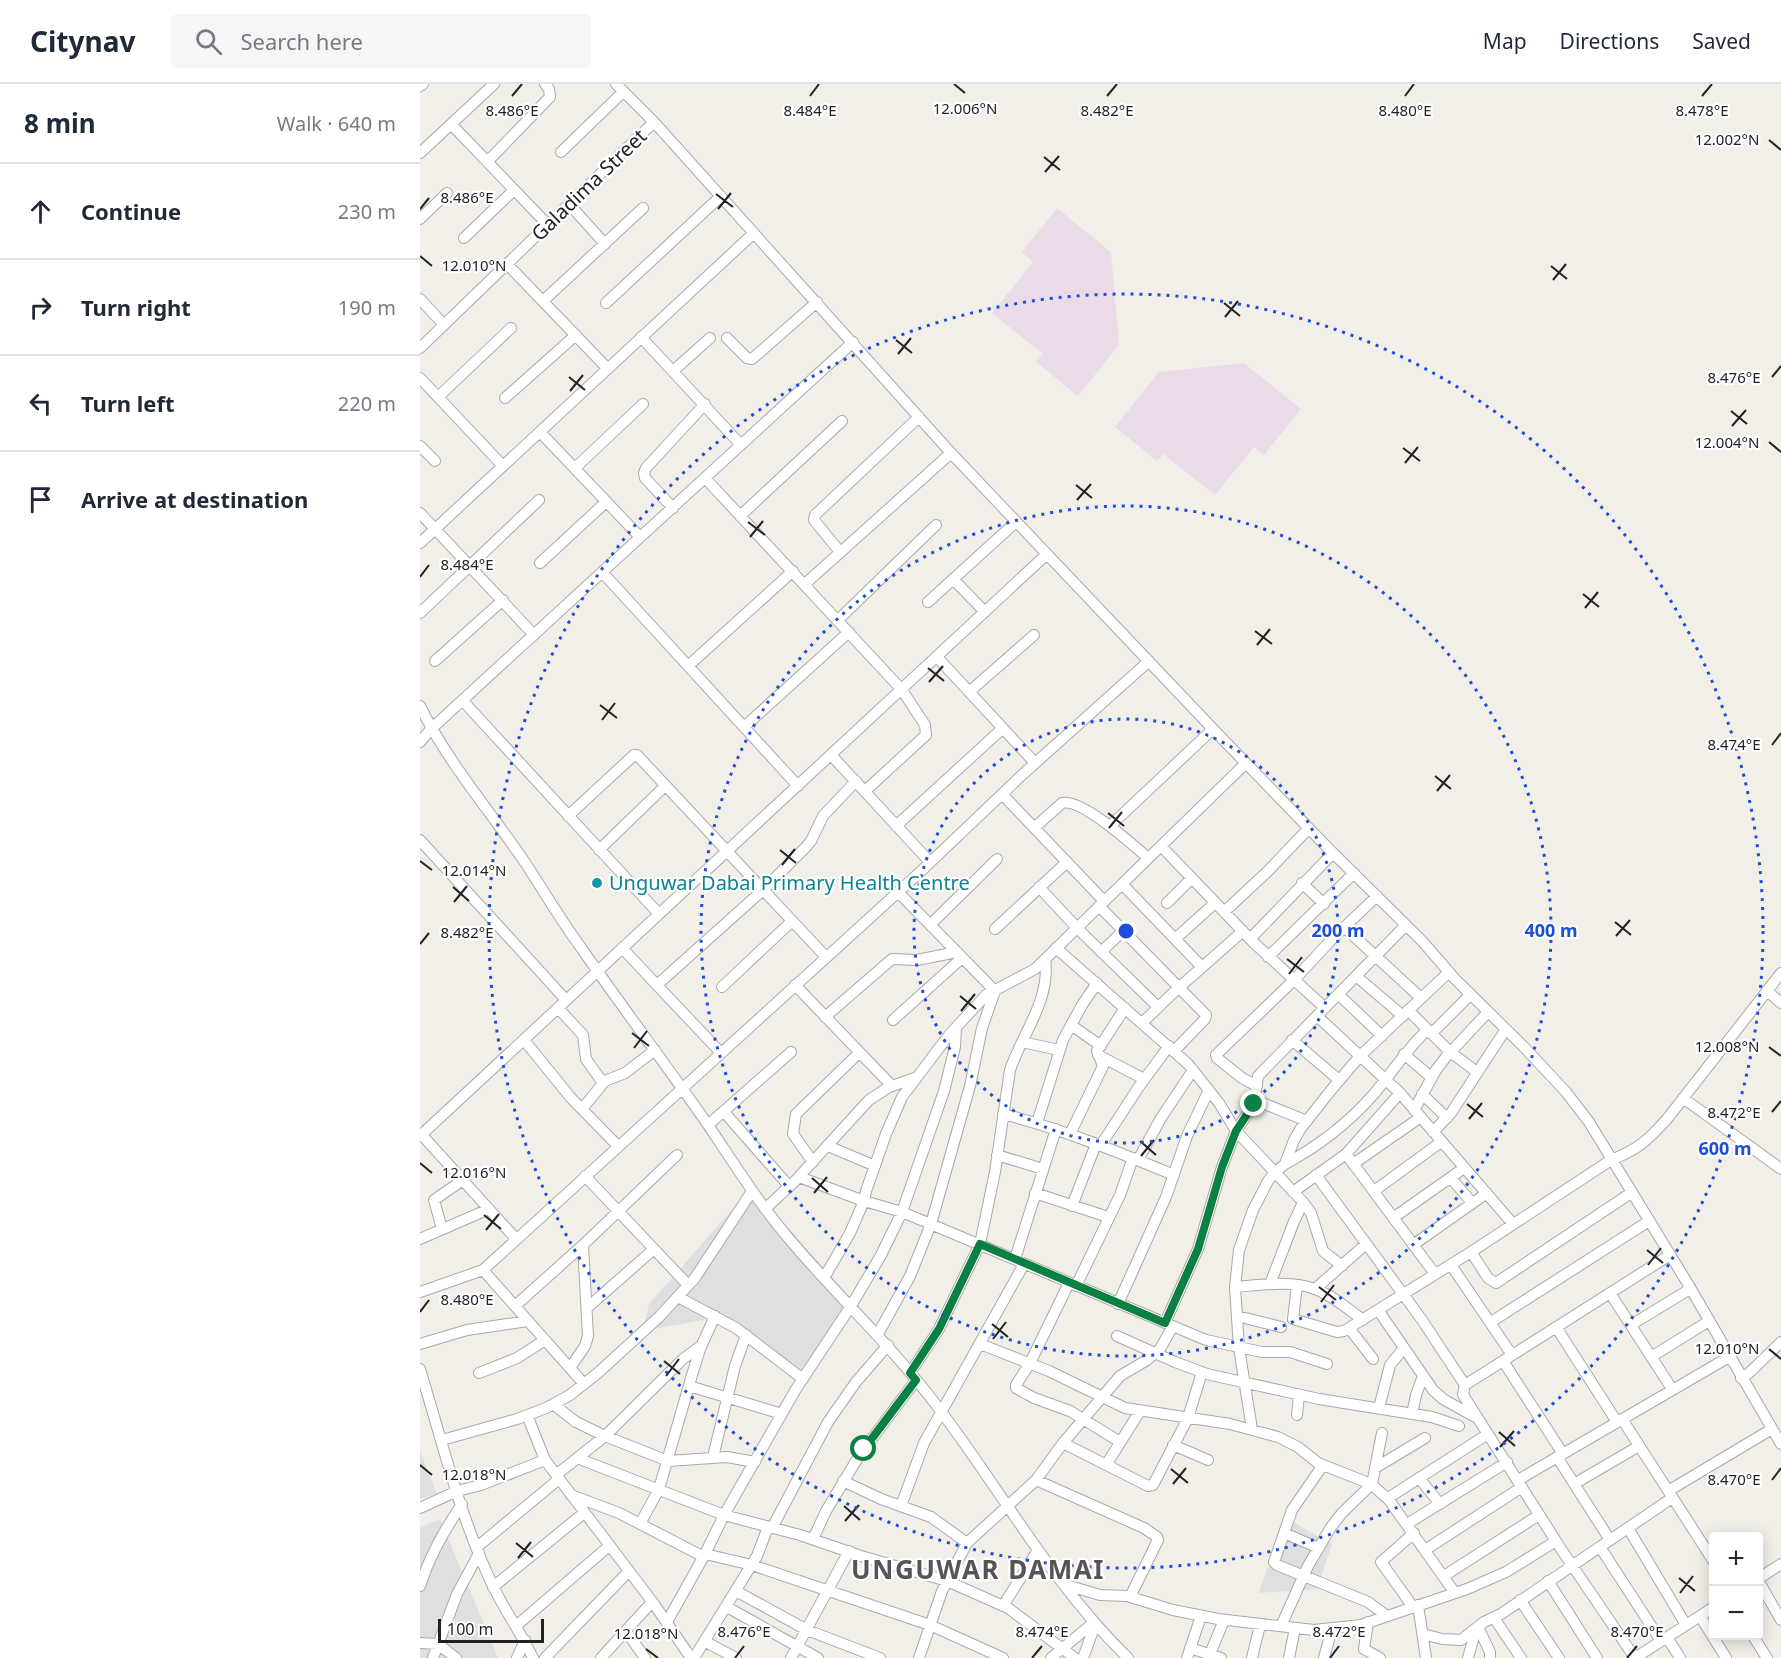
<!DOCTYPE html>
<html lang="en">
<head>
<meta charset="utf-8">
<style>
	:root { --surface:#fff; --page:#f6f6f7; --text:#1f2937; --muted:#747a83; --line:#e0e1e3 }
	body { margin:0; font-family:"Noto Sans",sans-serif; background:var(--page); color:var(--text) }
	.controls { position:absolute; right:18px; bottom:18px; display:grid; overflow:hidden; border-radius:6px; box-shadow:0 3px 15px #0003 }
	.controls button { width:54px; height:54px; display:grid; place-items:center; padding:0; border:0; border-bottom:2px solid var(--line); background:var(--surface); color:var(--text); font:30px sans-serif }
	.scale { position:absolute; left:18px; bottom:15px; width:106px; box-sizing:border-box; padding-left:6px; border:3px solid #222; border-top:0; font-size:16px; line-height:21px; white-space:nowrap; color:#222; -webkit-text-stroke:4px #fff; paint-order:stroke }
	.stop { position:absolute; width:18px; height:18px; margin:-14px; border:4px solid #0b8043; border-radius:50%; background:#fff }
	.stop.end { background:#0b8043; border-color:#fff; box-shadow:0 2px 6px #0008 }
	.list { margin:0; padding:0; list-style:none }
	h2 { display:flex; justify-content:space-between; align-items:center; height:78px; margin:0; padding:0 24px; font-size:26px }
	h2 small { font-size:20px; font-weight:400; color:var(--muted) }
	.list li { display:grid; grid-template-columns:39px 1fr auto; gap:18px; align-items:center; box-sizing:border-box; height:96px; padding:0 24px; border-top:2px solid var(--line) }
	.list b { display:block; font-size:22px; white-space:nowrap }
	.list em { font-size:20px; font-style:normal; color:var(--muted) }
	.icon { flex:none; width:33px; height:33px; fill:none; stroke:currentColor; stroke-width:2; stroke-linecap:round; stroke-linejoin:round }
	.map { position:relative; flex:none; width:1361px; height:1574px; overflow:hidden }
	header { display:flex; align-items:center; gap:36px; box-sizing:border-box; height:84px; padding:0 30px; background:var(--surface); border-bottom:2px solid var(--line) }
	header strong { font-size:28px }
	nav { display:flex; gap:33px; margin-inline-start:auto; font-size:21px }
	.search { width:420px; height:54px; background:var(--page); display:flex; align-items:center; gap:15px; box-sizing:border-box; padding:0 21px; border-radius:6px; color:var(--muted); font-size:22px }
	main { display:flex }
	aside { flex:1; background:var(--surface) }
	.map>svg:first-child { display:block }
	.residential { fill:#e0dfdf }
	.industrial { fill:#ebdbe8 }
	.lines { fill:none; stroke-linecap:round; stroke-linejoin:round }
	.minor-casing { stroke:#a9a9a9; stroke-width:12 }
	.minor { stroke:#fff; stroke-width:10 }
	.route { stroke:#0b8043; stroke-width:8 }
	.ticks { fill:none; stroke:#222; stroke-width:2 }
	.ring { fill:none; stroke:#1d4ed8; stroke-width:3; stroke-dasharray:3 6 }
	.culture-dot { fill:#0f9aa8; stroke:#fff; stroke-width:2 }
	.labels { text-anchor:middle; stroke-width:4.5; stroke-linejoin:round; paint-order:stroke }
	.street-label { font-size:20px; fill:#222; stroke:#fff }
	.culture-label { font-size:20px; fill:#0d838f; stroke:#fff; text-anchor:start }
	.district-label { font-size:26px; font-weight:bold; letter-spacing:1.5px; fill:#555; stroke:#fff }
	.ticks-label { font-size:15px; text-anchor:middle; fill:#222; stroke:#fff; stroke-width:4.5; stroke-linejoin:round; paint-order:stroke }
	.centre { fill:#1d4ed8; stroke:#fff; stroke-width:3 }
	.ring-label { font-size:18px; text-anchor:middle; font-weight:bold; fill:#1d4ed8; stroke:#fff; stroke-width:4.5; stroke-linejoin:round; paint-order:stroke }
</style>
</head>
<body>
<header>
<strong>Citynav</strong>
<div class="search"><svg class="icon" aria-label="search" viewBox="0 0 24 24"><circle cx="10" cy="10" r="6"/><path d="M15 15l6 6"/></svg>Search here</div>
<nav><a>Map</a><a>Directions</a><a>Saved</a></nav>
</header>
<main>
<aside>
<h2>8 min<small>Walk · 640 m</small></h2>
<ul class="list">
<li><svg class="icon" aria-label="ahead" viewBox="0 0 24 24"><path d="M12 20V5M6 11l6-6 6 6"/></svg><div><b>Continue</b></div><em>230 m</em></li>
<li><svg class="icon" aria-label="right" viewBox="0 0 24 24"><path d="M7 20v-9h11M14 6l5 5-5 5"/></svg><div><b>Turn right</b></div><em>190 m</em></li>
<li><svg class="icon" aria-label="left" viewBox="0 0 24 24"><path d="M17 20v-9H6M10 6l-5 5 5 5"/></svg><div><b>Turn left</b></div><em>220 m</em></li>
<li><svg class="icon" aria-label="arrive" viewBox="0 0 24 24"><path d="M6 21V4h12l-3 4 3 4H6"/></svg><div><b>Arrive at destination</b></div></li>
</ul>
</aside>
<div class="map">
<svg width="1361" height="1574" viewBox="0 0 1361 1574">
	<rect width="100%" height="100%" fill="#f2efe9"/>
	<path class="residential" d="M332,1103L436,1220L376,1293L294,1234L223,1247L229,1220Z
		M0,1368L17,1410L0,1415Z
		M864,1433L912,1460L897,1505L839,1509Z
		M20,1435L78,1574H0V1444Z"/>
	<path class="industrial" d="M637,124L691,168L699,261L658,312L616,278L623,270L572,229L613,178L602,168Z
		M824,279L881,325L844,371L834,363L795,411L743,370L737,377L695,343L739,288Z"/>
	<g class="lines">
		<defs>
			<path id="minor" d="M196,0L234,38L531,369L793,645L907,763L1003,858L1035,895L1103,962L1146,1008L1169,1038L1268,1200L1361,1360
				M0,2L3,0
				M31,40L128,141
				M141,68L203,8
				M0,69L74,0
				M67,78L130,13L129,5L125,0
				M149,120L185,160
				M0,135L27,109
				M44,154L94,106
				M87,180L188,285
				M0,215L24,241
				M123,217L223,124
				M186,219L301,112
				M221,253L321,361
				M307,254L327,274L332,275L397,218
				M0,264L234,38
				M253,287L290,254
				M0,294L83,382
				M18,313L91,244
				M85,314L156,251
				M120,348L220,453
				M0,362L15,377
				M155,384L223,320
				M285,394L482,606L505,641L506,651L445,707
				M253,424L225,394L224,389L226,384L285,320
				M0,429L114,551
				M320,432L422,337
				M0,459L334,149
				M420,468L394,436L395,431L499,333
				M120,479L186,418
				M182,488L378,702
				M534,496L565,528
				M385,500L531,369
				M508,518L596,438
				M0,529L119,416
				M418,536L516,441
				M517,573L615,679
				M15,577L83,516
				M268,582L373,487
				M549,608L614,551
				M43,617L239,830
				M0,622C28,679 71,728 106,780C125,809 142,838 162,865C202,923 244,978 284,1035C312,1076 338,1119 371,1157C418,1213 473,1263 517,1322C581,1406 632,1500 708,1574
				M324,643L429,548
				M0,658L11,645L433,258
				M411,671L510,778
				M582,710L684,817
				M148,732L214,671H217L406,873
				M476,742L583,644
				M690,742L793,645
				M614,744L642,719C661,714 712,760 728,774
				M0,756L146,916
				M741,762L834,859L905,924
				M179,766L245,702
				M882,799L904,820
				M702,800L782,883
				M619,803L657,844L738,923
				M747,819L772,794
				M679,822L786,931L785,935L754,967
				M804,828L847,788L889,744
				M510,841L577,775
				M924,843L1001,914
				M575,845L647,778
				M755,855L795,819
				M830,855L913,769
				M202,864L301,969
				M636,864L768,980L799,1019L816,1047L883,1118L891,1129L903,1167L922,1182
				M681,868L703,847
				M848,873L934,789
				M936,892L983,932
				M237,901L343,806L385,764L391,757L403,732L436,697
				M375,901L472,1002
				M302,903L372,837
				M1347,907L1361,919
				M918,910L962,952
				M138,924L163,951L166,975L183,999
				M988,926L1030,968L1057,988
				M897,932L980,1009L1093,1140
				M405,933L472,875L497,876L537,868
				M473,936L542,874
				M722,939L754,908L823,847
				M651,941L681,962
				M1011,950L1050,911
				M104,956L151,1014L198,1062
				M872,956L919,996
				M602,958L639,966
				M984,970L1012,994
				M678,971L724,995
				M837,1002L822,994L797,974L796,971L874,896L913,854L957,812
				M1002,1010L1027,1034
				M1263,1014L1361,1085
				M835,1016L887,1037
				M162,1025L185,997L205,989L235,966
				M994,1026L1016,986L1026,973L1068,928
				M304,1028L369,1102
				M583,1030C642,1045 698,1068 754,1091
				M617,1039L643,956L662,921L677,899
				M288,1041L371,968
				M1013,1048L1031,1029L1086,945
				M650,1050L683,982L677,967L705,924
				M2,1051L96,1155
				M0,1052L627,470
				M681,1061L718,1004L749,962
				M408,1062L455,1082
				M926,1070L1015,1190
				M577,1071L623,1085
				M718,1076L741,1034L773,986
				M393,1078L373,1050L376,1030L439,969
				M865,1080C897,1063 929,1038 953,1011C972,989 986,966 1007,946
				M933,1080L1001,1033
				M896,1091L1002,1236L1045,1301
				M165,1092L268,1201
				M379,1093L444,1117L482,1128L786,1256L842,1268H870L907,1280
				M1031,1094L1052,1119
				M954,1107L1021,1058
				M873,1108L926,1070L980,1009
				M615,1109L688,1133
				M652,1122L676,1060
				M345,1125L375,1097L449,1016L469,1003L495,994
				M973,1134L1044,1084
				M22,1145L14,1116L43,1096
				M0,1155L69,1125
				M993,1161L1067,1109
				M1051,1168L1068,1194L1076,1199L1211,1109
				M595,1175L636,1045
				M1031,1181L1092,1271
				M63,1186L164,1300
				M404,1194L430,1149L444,1117L446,1107L466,1050L482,1013L529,951L566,911L615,885L826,679
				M649,1199L610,1279L596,1301V1304L614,1314L650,1327L700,1358
				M850,1200L873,1140L883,1118
				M877,1201L873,1235L917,1248L924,1247L1051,1168L1191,1076C1219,1065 1228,1056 1247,1035L1361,889
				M656,1202L700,1111L713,1074
				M815,1203C840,1201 870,1196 895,1205C912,1211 928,1225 943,1236
				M895,1205L946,1160
				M0,1208L63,1186L498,790L602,691L729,577
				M1190,1209L1252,1305
				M258,1213L316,1244L383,1295
				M698,1220L746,1113L767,1052L789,1006
				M95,1222L163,1161L257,1071
				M167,1224L234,1165
				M958,1226L1013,1306L1023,1315L1055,1333
				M817,1232L861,1243
				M1071,1238L1229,1137
				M745,1239L778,1165L802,1083L816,1047L834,1020L838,992L986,841
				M1211,1241L1270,1205
				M1136,1243L1197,1338
				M929,1244L953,1275
				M458,1250L490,1192L511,1140L550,1002L562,944L575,907L478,808
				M697,1252L755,1278L787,1290L899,1315L1012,1333L1039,1342
				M0,1260L47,1246L108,1237
				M560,1260L629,1287L705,1324L810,1340L858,1353L878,1363L898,1379L951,1400L969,1416L1035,1509
				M1231,1273L1289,1237
				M1083,1277L1143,1370
				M150,1284L165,1262L168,1252L163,1161
				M0,1285C22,1357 40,1434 73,1502C85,1527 101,1549 113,1574
				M59,1289L97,1274L125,1256
				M490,1289L519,1245L560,1160L575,1088L590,986C602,950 631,916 625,875
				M1321,1294L1329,1289L1361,1258
				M269,1302L362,1330
				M133,1320L156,1338L185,1352L248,1377L307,1373L335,1378
				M959,1324L970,1281L984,1264
				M992,1330L996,1311L1003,1292
				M107,1331L125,1376L234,1520L271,1574
				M877,1331L879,1311
				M1202,1335L1294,1478
				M832,1345L819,1264L815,1203L819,1166L833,1126L848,1097L854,1089L865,1080L874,1056L881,1044L912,1005L940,972L1029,888
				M22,1356L97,1335L126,1324L150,1311L179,1288L239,1233L275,1194L332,1107
				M643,1359L728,1402L733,1401L768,1334L782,1288
				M753,1361L788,1376
				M293,1373L315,1282L326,1251
				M1137,1373L1190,1456
				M157,1374L304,1431L380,1451L441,1472L527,1497L588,1524L655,1574
				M686,1381L720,1327
				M903,1381L872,1426L854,1478L857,1481L948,1518L967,1532
				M955,1384L1005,1354
				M136,1391L185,1352L263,1275L282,1261
				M999,1394L1020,1420
				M616,1396L724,1444L737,1453L738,1456L710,1513
				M1098,1396L1309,1273
				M423,1397L461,1415L511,1433L547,1459
				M1154,1400L1219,1362
				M1248,1407L1352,1345
				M151,1411L199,1429L284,1473
				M968,1414L1068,1350
				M481,1422L504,1359L604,1180
				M0,1424L37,1407L61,1401L125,1376
				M220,1440L239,1405L272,1291L280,1265L295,1232
				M987,1440L1087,1378
				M352,1444L408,1338L436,1298L468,1261
				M1208,1444L1266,1541
				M864,1449L899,1464
				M393,1455L406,1427L439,1372L496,1296
				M57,1463L139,1395
				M1180,1463L1241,1557
				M1005,1466L1102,1403
				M285,1470L332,1481L510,1541L583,1574
				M1024,1492L1119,1431
				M1338,1495L1361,1480
				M1338,1496L1361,1536
				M1128,1497L1177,1574
				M643,1500L680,1511L707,1512L753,1526L798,1535L894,1546L941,1541L1047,1505L1086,1488L1136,1457
				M0,1502C10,1471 24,1447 42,1420
				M73,1503L164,1429
				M316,1507L387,1546L460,1574
				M1100,1516L1139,1574
				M998,1521L1006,1574
				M583,1522L618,1466
				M307,1523L398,1574
				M993,1523L961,1478L994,1449
				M1280,1532L1306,1574
				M1074,1534L1101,1574
				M247,1538L285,1470L304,1431L376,1305L431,1222L461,1171L482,1128L524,1007L535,963L536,944
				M948,1538L944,1565L960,1574
				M96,1542L189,1462
				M861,1542L888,1482L911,1443L922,1429L952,1400L962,1349
				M1058,1543L1070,1568V1574
				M206,1547L225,1574
				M1003,1550L1022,1555L1041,1556L1064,1538L1081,1530L1252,1414
				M1333,1552L1347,1574
				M1247,1553L1260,1574
				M284,1557L316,1574
				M0,1559L18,1560L36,1574
				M770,1564L801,1574
				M790,1570L804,1536
				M13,1574L37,1510L59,1469
				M97,1574L105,1556
				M125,1574L209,1487
				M181,1574L232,1518
				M274,1574L337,1472L348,1443
				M371,1574L429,1467
				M499,1574L522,1507L547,1459L616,1396L643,1359L700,1292L727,1276L740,1265L753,1242
				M631,1574L673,1539
				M663,1574L675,1541
				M767,1574L781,1532
				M832,1574L840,1541
				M869,1574L875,1544
				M904,1574L912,1544
				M1048,1574L1053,1556V1547
				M1215,1574L1141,1465L1045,1314L1043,1310L1045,1301L1250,1171
				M1215,1574L1294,1523"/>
		</defs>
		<use href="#minor" class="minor-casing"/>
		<use href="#minor" class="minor"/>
	</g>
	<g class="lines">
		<path class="route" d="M444,1365L496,1296L490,1289L519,1245L560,1160L745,1239L778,1165L802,1083L816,1047L834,1020"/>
	</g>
	<path class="ticks" d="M534,0L545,9M92,12L102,0M390,12L399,0M687,12L697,0M985,12L994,0M1282,12L1292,0M1349,56L1361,66M624,73L640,86M625,88L639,72M296,110L313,123M0,125L9,114M298,125L311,109M0,172L12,182M1131,182L1147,195M1133,196L1146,180M804,219L820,232M805,233L818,217M476,256L492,269M478,270L491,254M149,293L165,306M1352,293L1361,282M150,307L163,291M1311,327L1327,340M1312,342L1326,326M1349,358L1361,368M983,364L1000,377M985,379L998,363M656,401L672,414M657,416L671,400M328,438L345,451M330,453L343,437M0,493L9,481M1163,510L1179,523M1165,524L1178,508M835,547L852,560M837,561L850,545M508,584L524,597M509,598L523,582M180,621L197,634M182,636L195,619M1352,661L1361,649M1015,692L1031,705M1017,707L1030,691M688,729L704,742M689,744L702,728M360,766L376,779M0,777L12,786M362,781L375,765M33,803L49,817M34,818L47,802M1195,838L1211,851M1196,852L1210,836M0,860L9,849M867,875L884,888M869,890L882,873M540,912L556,925M541,927L555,910M212,949L229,962M1349,963L1361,972M214,964L227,947M1047,1020L1063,1033M1352,1028L1361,1017M1049,1035L1062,1019M720,1057L736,1071M721,1072L734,1056M0,1079L12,1089M392,1094L408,1108M394,1109L407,1093M64,1131L81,1145M66,1146L79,1130M1227,1166L1243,1179M1228,1181L1241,1164M899,1203L916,1216M901,1218L914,1201M0,1228L9,1216M572,1240L588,1253M573,1255L586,1238M1349,1265L1361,1275M244,1277L260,1290M246,1292L259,1275M1079,1348L1095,1362M1080,1363L1094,1347M0,1381L12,1391M751,1385L768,1399M1352,1396L1361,1384M753,1400L766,1384M424,1422L440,1436M425,1437L439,1421M96,1459L113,1473M98,1474L111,1458M1259,1494L1275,1507M1260,1509L1273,1492M226,1565L238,1574M315,1574L324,1562M612,1574L622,1562M910,1574L919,1562M1207,1574L1217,1562"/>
	<g class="ring">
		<circle cx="706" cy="847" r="212"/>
		<circle cx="706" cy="847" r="425"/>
		<circle cx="706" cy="847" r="637"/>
	</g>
	<circle class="culture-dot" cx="177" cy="799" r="6"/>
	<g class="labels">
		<g class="street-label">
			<text transform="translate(169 101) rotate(-44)" y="7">Galadima Street</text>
		</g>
		<g class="culture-label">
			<text x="189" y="806">Unguwar Dabai Primary Health Centre</text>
		</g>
		<g class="district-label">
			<text x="558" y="1495">UNGUWAR DAMAI</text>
		</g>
	</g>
	<g class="ticks-label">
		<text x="545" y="30">12.006°N</text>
		<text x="92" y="32">8.486°E</text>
		<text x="390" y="32">8.484°E</text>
		<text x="687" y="32">8.482°E</text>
		<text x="985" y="32">8.480°E</text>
		<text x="1282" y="32">8.478°E</text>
		<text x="1307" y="61">12.002°N</text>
		<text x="47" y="119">8.486°E</text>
		<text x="54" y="187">12.010°N</text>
		<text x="1314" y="299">8.476°E</text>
		<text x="1307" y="364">12.004°N</text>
		<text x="47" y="486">8.484°E</text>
		<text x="1314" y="666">8.474°E</text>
		<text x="54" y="792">12.014°N</text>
		<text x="47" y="854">8.482°E</text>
		<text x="1307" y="968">12.008°N</text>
		<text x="1314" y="1034">8.472°E</text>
		<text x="54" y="1094">12.016°N</text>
		<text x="47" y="1221">8.480°E</text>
		<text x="1307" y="1270">12.010°N</text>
		<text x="54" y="1396">12.018°N</text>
		<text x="1314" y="1401">8.470°E</text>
		<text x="324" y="1553">8.476°E</text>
		<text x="622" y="1553">8.474°E</text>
		<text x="919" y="1553">8.472°E</text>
		<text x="1217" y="1553">8.470°E</text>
		<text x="226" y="1555">12.018°N</text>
	</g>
	<circle cx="706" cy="847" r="9" class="centre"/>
	<g class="ring-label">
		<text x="918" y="853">200 m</text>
		<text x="1131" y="853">400 m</text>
		<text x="1305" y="1071">600 m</text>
	</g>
</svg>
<div class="controls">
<button>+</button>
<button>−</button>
</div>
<div class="scale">100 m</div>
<div class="stop" style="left:444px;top:1365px"></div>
<div class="stop end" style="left:834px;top:1020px"></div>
</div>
</main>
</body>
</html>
